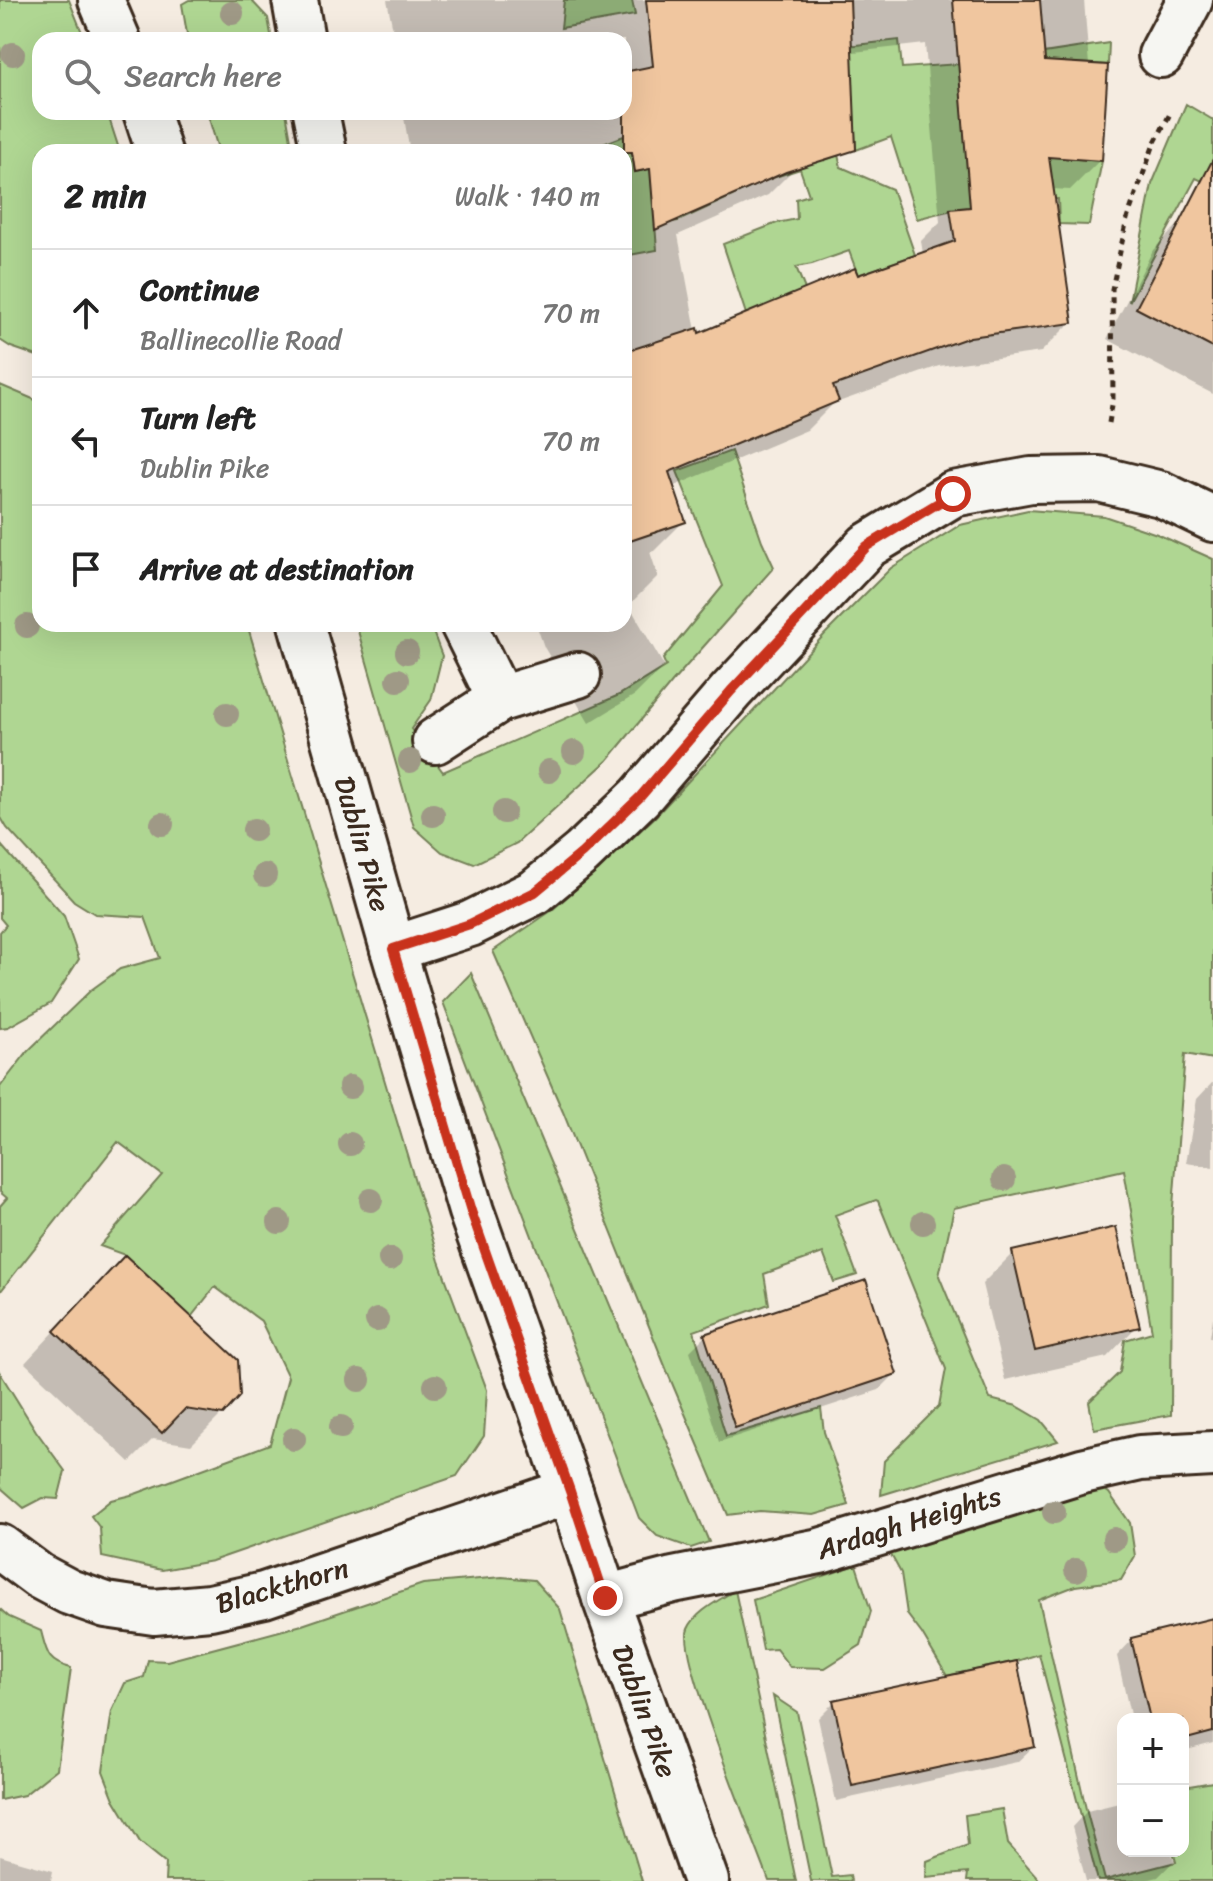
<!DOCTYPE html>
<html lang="en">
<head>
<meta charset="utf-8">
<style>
	:root { --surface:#fff; --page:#f6f6f6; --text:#222; --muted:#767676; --line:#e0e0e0 }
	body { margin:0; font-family:Sriracha,sans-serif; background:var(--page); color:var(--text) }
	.controls { position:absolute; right:24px; bottom:24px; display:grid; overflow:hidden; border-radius:16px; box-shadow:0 8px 32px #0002 }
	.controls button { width:72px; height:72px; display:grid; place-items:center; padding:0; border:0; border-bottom:2px solid var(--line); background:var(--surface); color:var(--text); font:40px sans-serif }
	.stop { position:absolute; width:24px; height:24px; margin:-18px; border:6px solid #c8321e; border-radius:50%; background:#fff }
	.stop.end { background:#c8321e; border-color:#fff; box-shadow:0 2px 8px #0008 }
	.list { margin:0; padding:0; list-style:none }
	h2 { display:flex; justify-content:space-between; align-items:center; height:104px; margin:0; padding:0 32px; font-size:34px }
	h2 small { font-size:26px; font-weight:400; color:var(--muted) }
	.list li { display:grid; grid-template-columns:52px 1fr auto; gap:24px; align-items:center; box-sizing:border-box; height:128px; padding:0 32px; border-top:2px solid var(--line) }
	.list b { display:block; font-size:30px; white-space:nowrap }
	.list p { margin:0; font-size:26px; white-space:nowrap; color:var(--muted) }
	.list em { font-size:26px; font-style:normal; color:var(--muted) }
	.icon { flex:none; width:44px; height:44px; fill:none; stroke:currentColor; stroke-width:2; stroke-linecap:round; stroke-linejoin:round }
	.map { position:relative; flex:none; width:1213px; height:1881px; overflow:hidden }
	.search { position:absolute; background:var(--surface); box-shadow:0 8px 32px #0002; left:32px; top:32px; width:600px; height:88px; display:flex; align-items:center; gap:20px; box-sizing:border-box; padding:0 28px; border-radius:24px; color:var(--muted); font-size:30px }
	.panel { position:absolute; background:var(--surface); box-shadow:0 8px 32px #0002; left:32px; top:144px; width:600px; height:488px; border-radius:24px }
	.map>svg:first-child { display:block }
	.green { fill:#afd692; stroke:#758058; stroke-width:2 }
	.shadow { fill:#0003; fill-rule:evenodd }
	.building { fill:#f0c69f; stroke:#3b2a1e; stroke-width:2 }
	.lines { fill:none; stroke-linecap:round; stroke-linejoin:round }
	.minor-casing { stroke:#3b2a1e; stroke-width:50 }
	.tertiary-casing { stroke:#3b2a1e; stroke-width:50 }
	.path { stroke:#3b2a1e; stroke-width:5; stroke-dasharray:6 6; stroke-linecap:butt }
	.minor { stroke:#f6f6f2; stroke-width:44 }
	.tertiary { stroke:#f6f6f2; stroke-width:44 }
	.tree { fill:#9f9986 }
	.route { stroke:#c8321e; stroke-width:10 }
	.labels { text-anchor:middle; stroke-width:6; stroke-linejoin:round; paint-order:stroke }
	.street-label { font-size:28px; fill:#3b2a1e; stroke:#f6f6f2 }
</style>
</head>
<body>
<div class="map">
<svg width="1213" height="1881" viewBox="0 0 1213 1881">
	<rect width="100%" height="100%" fill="#f5ece1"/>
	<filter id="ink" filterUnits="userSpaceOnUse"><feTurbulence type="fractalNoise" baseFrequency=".0125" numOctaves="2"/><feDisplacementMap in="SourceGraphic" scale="16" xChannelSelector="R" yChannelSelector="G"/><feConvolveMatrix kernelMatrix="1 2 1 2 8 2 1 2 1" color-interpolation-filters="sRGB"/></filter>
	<g filter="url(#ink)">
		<path class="green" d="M0,0H69L85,40H40V112H107L120,152H40V357L11,347L0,340Z
			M189,0H251L268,18L272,40H188L182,4Z
			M564,0H632L635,15L561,28Z
			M899,40L902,68L959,64L964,125L985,62L1109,43L1108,65L1071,63L1065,158L1102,161L1089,225L1059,224L1058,199C1009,202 964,205 917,219L891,137L856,150L854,114L820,122L825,160L838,155L841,167L892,189L915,255L858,275L849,251L812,264L796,267L813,309L746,314L723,244L777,223L797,219L796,199L809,195L800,169L769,179L678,221L655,224L657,250L624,256V152H583L629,134L635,172L665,165L838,47Z
			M1186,104L1213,120V186L1196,178L1129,302L1152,184Z
			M207,112H286L293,152H219Z
			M0,385L40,402V624H247L439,1261L487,1390L484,1436L457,1476L212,1561L162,1570L102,1557L100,1528L91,1516L111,1500L135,1494L270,1444L288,1377L261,1321L215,1287L191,1317L125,1255L100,1246L162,1175L118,1142L0,1292V1206L7,1198L0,1192V1087L28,1051L91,990L120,969L160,958L145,917L95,914L74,901L7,828L0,816Z
			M731,451L762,541L774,567L674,680L608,760L517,843L474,864L442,852L414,827L356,624H430L442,656L431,700L411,729L443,772L619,695L666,666L663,659L723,586L677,471Z
			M1028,510L1104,516L1157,534L1213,559V1059L1185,1054L1172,1219L1171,1415L1094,1429L1089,1402L1120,1372L1125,1340L1152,1332L1124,1170L954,1208L939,1276L990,1399L1017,1406L1041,1420L1058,1441L881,1495L884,1461L939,1406L946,1369L878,1201L876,1200L835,1215L857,1275L834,1282L823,1253L764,1274L769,1304L694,1331L726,1436L821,1408L824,1432L849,1505L814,1515L760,1511L728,1515L669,1376L563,1112L493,951L551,911L599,869L655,817L825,634L891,568L960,525Z
			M0,844L64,916L79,959L51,1003L8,1027L0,1028V932L6,925L0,918Z
			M471,973L709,1542L691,1548L657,1536L639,1518L443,1002Z
			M0,1373L36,1431L65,1471L58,1499L43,1498L24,1508L0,1487Z
			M1095,1483L1109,1493L1130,1523L1135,1556L1121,1580L1075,1586L1039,1600L1086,1809L1105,1880L1176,1862L1173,1851H1183V1787L1213,1782V1881H1098L1039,1654L1017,1661L947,1676L922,1634L907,1614L901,1573L890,1553Z
			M856,1565L871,1611L861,1645L825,1668L790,1667L776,1649L763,1650L753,1600Z
			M502,1577L534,1580L560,1609L642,1881H165L166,1863L140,1842L114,1799L103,1771L112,1711L125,1683L144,1677L148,1660L167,1661L302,1625L423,1584Z
			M735,1590L796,1881H769C756,1844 677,1654 688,1629C696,1611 720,1600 735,1590Z
			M0,1609L9,1617L41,1631C47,1653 47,1662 71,1668L57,1769L24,1795L0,1800Z
			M773,1696L797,1712L832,1877L850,1875L851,1881H811Z
			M1002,1809L1008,1844L1038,1878L1039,1881H967L968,1873L926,1877L927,1861L968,1845L965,1815Z"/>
		<path class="shadow" d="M387,0H1084L1089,65L1100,160L1070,190L1052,189L1071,322L1041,352L939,366L833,404L807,430L672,487L684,521L654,551L650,552L658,576L629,605L664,666L635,695L589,723L544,647L536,624H624V152H410L403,112H624V40H395ZM925,44L940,222L921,241L923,254L697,336L678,235L768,195L798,165L791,59Z
			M1213,178V394L1107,339L1153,250L1184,219Z
			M1212,1083H1213V1167L1186,1163L1197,1099Z
			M1013,1253L1137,1326L1107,1357L1005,1380L982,1284Z
			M95,1288L222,1414L191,1445L153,1439L130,1462L25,1363Z
			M1213,1317V1337H1210Z
			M705,1336L895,1374L879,1390L719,1442L690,1351Z
			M1213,1620V1743L1183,1751V1719H1131L1117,1656L1132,1640Z
			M834,1702L1033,1747L1017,1762L836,1801L818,1718Z
			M1123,1802V1851H1171L1174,1861L1158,1877L1143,1881H1086L1072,1827L1087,1811Z
			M0,1856L53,1871L51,1881H0Z"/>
		<path class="building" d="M646,0H850L856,150L786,172L655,230L650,169L635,172L632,152H624V72L653,66Z
			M953,0H1040L1045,61L1108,65L1102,161L1049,157L1073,323L970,337L833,386L839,401L669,472L686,522L624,543V352L698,328L699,333L855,268L858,275L955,241L950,209L970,207Z
			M1213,159V348L1136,308Z
			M1116,1227L1140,1327L1035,1351L1012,1251Z
			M125,1255L238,1360L240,1396L223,1415L185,1409L162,1433L54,1331Z
			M866,1280L897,1374L735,1428L704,1334Z
			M1213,1618V1732L1183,1740V1719H1150L1131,1638Z
			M1017,1661L1035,1747L852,1786L833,1700Z"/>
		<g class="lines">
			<defs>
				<path id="minor" d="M295,0L302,40
					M1161,55L1190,0
					M316,112L324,152
					M463,624L500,699
					M435,741L500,699L578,675
					M393,949L470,924L535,892L582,853L640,797L731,691L867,546L953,494L1031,480L1099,479L1161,494L1213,519
					M0,1547L39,1576L69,1592L106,1605L154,1612L210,1607L264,1595L570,1491
					M605,1598L673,1580L820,1551L1082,1471L1140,1458L1213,1454"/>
				<path id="tertiary" d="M101,0L118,40
					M146,112L159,152
					M301,624L393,949L471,1211L570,1491L605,1598L706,1881"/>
			</defs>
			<use href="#minor" class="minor-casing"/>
			<use href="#tertiary" class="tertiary-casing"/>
			<path class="path" d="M1109,423L1113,399L1112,289L1127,219L1154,144L1171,112"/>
			<use href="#minor" class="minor"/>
			<use href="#tertiary" class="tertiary"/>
		</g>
		<g class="tree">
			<circle cx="232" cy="13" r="12"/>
			<circle cx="13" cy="54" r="12"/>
			<circle cx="27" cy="626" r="12"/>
			<circle cx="407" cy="652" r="12"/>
			<circle cx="398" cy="680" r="12"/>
			<circle cx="227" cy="714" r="12"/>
			<circle cx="574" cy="752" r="12"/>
			<circle cx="410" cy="761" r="12"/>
			<circle cx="549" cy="771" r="12"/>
			<circle cx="504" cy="812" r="12"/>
			<circle cx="433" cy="815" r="12"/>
			<circle cx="162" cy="824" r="12"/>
			<circle cx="254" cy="830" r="12"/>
			<circle cx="265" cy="875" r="12"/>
			<circle cx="350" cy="1087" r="12"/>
			<circle cx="350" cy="1144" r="12"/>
			<circle cx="1004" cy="1179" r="12"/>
			<circle cx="371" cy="1200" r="12"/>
			<circle cx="279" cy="1222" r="12"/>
			<circle cx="923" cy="1223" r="12"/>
			<circle cx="390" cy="1259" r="12"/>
			<circle cx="377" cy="1320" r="12"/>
			<circle cx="359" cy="1380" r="12"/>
			<circle cx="435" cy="1386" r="12"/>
			<circle cx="341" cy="1427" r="12"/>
			<circle cx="294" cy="1439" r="12"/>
			<circle cx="1054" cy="1512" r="12"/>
			<circle cx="1114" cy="1539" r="12"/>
			<circle cx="1076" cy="1570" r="12"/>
		</g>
	</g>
	<g class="lines" filter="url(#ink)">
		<path class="route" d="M605,1598L570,1491L471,1211L393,949L470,924L535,892L582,853L640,797L731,691L867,546L953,494"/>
	</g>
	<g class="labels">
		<g class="street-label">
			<text transform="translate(363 844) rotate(74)" y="10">Dublin Pike</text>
			<text transform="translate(909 1522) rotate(-17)" y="10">Ardagh Heights</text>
			<text transform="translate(282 1585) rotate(-16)" y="10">Blackthorn</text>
			<text transform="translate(645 1711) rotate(70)" y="10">Dublin Pike</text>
		</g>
	</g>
</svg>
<div class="controls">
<button>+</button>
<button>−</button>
</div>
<div class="stop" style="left:953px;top:494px"></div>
<div class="stop end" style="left:605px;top:1598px"></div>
<div class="search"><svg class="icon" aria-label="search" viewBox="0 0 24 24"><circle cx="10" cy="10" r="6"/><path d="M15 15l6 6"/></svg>Search here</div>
<section class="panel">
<h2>2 min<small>Walk · 140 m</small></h2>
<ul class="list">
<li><svg class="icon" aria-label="ahead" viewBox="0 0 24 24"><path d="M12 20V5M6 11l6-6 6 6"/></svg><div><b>Continue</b><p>Ballinecollie Road</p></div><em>70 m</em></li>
<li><svg class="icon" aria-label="left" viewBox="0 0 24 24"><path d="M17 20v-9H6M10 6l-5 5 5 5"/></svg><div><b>Turn left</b><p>Dublin Pike</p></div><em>70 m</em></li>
<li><svg class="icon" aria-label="arrive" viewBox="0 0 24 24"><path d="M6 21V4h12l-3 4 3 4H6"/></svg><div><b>Arrive at destination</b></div></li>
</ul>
</section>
</div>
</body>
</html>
